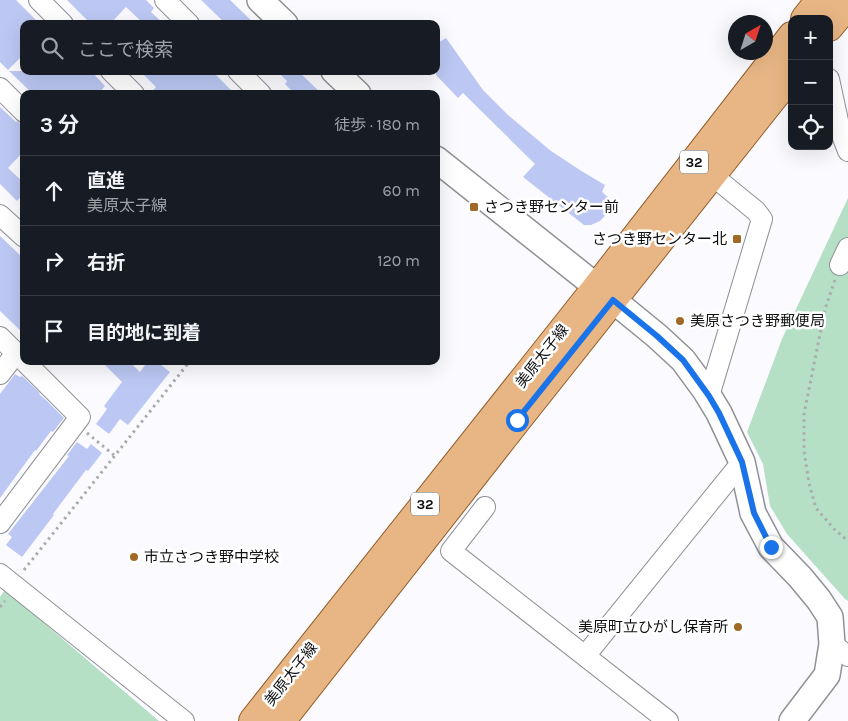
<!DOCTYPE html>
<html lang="ja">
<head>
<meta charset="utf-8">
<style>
	:root { --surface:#171b24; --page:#20242c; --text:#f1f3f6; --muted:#9ea1a6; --line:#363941 }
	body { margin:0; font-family:Karla,"Noto Sans JP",sans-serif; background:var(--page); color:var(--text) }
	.controls { position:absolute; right:15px; top:15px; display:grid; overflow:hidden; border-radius:10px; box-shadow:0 5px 20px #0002 }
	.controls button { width:45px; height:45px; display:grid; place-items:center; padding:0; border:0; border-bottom:1px solid var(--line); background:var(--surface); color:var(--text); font:25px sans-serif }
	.compass { position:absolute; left:728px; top:15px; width:45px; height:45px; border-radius:50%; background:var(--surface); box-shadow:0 5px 20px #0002; rotate:39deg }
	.stop { position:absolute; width:15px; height:15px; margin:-11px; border:4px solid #1a73e8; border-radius:50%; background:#fff }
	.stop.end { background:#1a73e8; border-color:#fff; box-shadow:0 1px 5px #0008 }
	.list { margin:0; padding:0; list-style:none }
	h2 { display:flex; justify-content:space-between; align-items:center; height:65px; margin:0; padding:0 20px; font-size:21px }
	h2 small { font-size:16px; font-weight:400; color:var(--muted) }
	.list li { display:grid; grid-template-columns:32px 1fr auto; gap:15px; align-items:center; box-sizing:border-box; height:70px; padding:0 20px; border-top:1px solid var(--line) }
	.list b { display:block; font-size:19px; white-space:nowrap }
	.list p { margin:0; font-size:16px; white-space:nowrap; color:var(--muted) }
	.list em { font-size:16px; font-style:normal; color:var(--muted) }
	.icon { flex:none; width:28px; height:28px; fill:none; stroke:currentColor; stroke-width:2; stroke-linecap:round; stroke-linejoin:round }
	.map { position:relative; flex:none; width:848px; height:721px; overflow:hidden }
	.search { position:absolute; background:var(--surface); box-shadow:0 5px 20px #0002; left:20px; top:20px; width:420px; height:55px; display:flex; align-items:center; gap:12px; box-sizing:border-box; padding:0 18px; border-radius:10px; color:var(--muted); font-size:19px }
	.panel { position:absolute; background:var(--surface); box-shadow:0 5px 20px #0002; left:20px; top:90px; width:420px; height:275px; border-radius:10px }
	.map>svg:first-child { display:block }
	.green { fill:#b5e0c5 }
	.building { fill:#bcc8f3 }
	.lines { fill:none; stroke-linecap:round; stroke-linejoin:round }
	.minor-casing { stroke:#8f9198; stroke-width:22 }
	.tertiary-casing { stroke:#8f9198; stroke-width:28 }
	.primary-casing { stroke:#925d28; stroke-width:30 }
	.path { stroke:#aaabae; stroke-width:3; stroke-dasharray:2.5 4; stroke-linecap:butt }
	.minor { stroke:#fff; stroke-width:20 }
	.tertiary { stroke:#fff; stroke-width:25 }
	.primary { stroke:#e8b685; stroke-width:28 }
	.route { stroke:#1a73e8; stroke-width:6 }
	.poi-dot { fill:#a16925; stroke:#fff; stroke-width:2 }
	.labels { text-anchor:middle; stroke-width:5; stroke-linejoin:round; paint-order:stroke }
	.shield { fill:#fff; stroke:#575859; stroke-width:1 }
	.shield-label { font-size:14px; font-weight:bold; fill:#0f1012 }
	.poi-label { font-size:15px; fill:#0f1012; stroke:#fff; text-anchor:start }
	.street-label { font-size:15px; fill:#0f1012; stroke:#fff }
</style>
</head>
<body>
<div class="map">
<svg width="848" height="721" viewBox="0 0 848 721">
	<rect width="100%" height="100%" fill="#fbfbff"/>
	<path class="green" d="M848,198V601L845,599L787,534L770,506L763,464L747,432L782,339Z
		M5,590L159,721H0V597Z"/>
	<path class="building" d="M0,0H16L40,24H24V54L8,70L0,62Z
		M67,0H146L154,8L151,12L164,24H144L126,7L110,24H91Z
		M201,0H230L255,24H226Z
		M446,38L483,90L508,115L551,151L583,172L605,185L602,192L616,204L600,221L591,225H584L523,177L535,164L463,93L458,98L436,75V44Z
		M9,71H91L105,86L98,94H33Z
		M140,71H212L235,94H150L156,87Z
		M277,71H298L322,94H295L285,84L287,81Z
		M0,107L16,122L17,121L19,122L24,127V151L8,168L24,183V194L17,201L0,184Z
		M0,236L24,259V334L0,311Z
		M101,361H129L140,372L148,361H156L170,372L128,425L120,419L109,434L96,424L107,409L104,406L122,382Z
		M15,374L20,377L22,376L40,393L39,394L47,401L64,418L53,432L51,431L36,451L35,450L0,498V394Z
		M77,442L87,449L91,444L102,453L88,471L86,470L53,514L54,515L22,557L6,545L12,537L8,534L69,456L67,455Z"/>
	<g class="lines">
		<defs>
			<path id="minor" d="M39,0L63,24
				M165,0L189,24
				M111,71L134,94
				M238,71L261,94
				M829,79L840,130L848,151
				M0,88L24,112
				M702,167L756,211L762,219L709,396
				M0,215L24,237
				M840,265L848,248
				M0,337L24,361
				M0,374L16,353
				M485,507L451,551L668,721
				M0,523L80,417L24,361
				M0,574L184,721
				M832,644L848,656
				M585,656L742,462"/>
			<path id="tertiary" d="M260,0L285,24
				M334,71L358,94
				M436,159L597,287L657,336L683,360L705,390L719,413L742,462L753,513L771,547L800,577L819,600L830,617L832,644L827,675L792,721"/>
			<path id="primary" d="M805,19L820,0
				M829,27L848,4
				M253,721L597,287L792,36
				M281,721L517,420L792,74"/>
		</defs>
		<use href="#minor" class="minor-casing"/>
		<use href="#tertiary" class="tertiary-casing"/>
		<use href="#primary" class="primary-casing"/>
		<path class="path" d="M835,280L825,309L804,414V451L809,483L816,508L834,529L848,541
			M87,433L115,456
			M24,570L190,361
			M0,607L5,601"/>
		<use href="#minor" class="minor"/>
		<use href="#tertiary" class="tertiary"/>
		<use href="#primary" class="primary"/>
	</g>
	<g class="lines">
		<path class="route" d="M517,420L613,300L657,336L683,360L709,396L719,413L742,462L754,513L771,547"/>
	</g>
	<g class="poi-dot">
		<rect x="469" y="202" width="10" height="10" rx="2.5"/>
		<rect x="732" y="234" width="10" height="10" rx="2.5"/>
		<circle cx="680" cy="321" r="5"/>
		<circle cx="134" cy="557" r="5"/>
		<circle cx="738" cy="627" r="5"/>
	</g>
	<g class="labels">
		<g class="shield">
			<rect x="680" y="150.5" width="28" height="23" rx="4"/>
			<rect x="411" y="492.5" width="28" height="23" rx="4"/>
		</g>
		<g class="shield-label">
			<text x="694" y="167">32</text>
			<text x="425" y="509">32</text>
		</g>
		<g class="poi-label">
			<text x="484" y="212">さつき野センター前</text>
			<text x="727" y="244" text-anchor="end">さつき野センター北</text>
			<text x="690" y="326">美原さつき野郵便局</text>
			<text x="144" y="562">市立さつき野中学校</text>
			<text x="728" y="632" text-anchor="end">美原町立ひがし保育所</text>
		</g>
		<g class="street-label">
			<text transform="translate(542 356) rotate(-52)" y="5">美原太子線</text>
			<text transform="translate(291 674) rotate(-52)" y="5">美原太子線</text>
		</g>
	</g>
</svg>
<div class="controls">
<button>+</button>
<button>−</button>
<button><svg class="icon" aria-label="locate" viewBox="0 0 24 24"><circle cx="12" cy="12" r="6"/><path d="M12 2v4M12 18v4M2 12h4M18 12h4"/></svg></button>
</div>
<svg class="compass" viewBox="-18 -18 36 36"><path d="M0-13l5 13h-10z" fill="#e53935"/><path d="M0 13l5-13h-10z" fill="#9ea1a6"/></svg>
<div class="stop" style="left:517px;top:420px"></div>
<div class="stop end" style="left:771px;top:547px"></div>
<div class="search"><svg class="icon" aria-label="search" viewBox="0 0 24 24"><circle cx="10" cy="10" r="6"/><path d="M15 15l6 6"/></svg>ここで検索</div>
<section class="panel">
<h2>3 分<small>徒歩 · 180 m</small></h2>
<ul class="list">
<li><svg class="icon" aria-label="ahead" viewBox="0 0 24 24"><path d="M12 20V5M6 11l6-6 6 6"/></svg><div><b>直進</b><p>美原太子線</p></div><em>60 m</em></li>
<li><svg class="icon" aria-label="right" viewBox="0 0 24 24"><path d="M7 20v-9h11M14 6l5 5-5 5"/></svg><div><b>右折</b></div><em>120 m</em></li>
<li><svg class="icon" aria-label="arrive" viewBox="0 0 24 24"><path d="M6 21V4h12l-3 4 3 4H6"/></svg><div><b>目的地に到着</b></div></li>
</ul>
</section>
</div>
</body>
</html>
